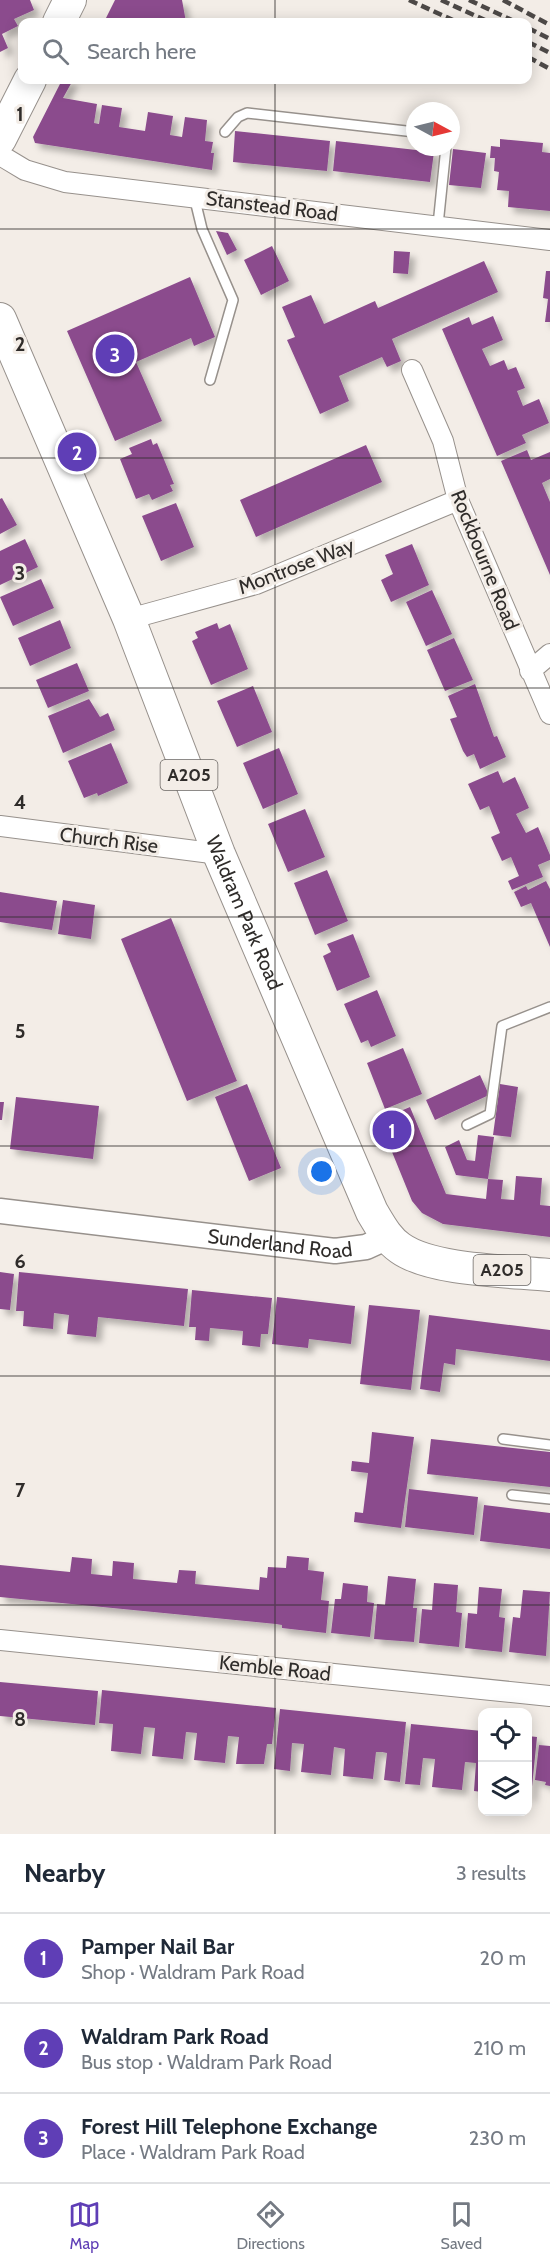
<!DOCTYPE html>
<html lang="en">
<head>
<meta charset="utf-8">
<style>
	:root { --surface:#fff; --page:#f2f2f3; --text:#1f2937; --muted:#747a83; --line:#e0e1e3; --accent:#5f3eb6 }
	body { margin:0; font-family:Cabin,sans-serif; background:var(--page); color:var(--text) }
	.controls { position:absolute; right:18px; bottom:18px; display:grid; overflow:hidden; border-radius:12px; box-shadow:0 3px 15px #0003 }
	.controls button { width:54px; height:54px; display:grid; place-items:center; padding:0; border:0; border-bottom:2px solid var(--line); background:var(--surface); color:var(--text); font:30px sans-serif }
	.compass { position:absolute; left:406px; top:102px; width:54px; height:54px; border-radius:50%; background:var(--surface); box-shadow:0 3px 15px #0003; rotate:97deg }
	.you { position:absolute; left:322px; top:1172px; width:21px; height:21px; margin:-15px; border:4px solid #fff; border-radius:50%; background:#1a73e8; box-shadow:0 0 0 9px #1a73e833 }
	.badge { display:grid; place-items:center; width:39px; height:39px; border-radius:50%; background:var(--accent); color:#fff; font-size:20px; font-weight:700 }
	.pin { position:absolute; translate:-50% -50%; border:3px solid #fff; box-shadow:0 2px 6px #0006 }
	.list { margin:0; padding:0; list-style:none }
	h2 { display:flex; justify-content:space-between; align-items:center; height:78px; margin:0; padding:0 24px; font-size:26px }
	h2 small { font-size:20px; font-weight:400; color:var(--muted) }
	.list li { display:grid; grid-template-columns:39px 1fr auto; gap:18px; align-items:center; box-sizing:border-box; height:90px; padding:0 24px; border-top:2px solid var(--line) }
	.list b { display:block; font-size:22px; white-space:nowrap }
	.list p { margin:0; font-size:20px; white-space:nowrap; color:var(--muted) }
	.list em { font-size:20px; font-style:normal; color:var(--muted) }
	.icon { flex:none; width:33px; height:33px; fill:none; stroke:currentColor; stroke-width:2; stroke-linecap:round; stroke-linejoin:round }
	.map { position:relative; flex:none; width:550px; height:1834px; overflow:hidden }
	.search { position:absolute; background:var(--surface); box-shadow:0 3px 15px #0003; left:18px; right:18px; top:18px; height:66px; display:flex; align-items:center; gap:15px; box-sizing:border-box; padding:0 21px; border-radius:12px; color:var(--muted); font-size:22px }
	.sheet { height:348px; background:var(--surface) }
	nav { display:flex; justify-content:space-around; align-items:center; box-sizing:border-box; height:84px; border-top:2px solid var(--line); background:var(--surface); font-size:16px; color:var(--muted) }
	nav a { display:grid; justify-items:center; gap:3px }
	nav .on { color:var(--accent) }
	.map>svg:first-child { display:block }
	.building { fill:#8b4b8d; filter:url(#shadow) }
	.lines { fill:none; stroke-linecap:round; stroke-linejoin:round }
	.service-casing { stroke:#97918c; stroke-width:12 }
	.minor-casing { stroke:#97918c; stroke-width:22 }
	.tertiary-casing { stroke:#97918c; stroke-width:27 }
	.trunk-casing { stroke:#97918c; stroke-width:34 }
	.service { stroke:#fff; stroke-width:9 }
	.minor { stroke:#fff; stroke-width:20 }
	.tertiary { stroke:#fff; stroke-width:24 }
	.trunk { stroke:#fff; stroke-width:32 }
	.rail { stroke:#4d4947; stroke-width:4.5; stroke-dasharray:9 4.5; stroke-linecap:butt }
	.grid { fill:none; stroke:#2f2c2a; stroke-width:1.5; stroke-opacity:0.55 }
	.labels { text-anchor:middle; stroke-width:6; stroke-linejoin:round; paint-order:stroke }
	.shield { fill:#f3ede7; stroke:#6a6663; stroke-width:1.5 }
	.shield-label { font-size:18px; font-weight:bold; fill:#2f2c2a }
	.street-label { font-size:20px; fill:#2f2c2a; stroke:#f3ede7 }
	.grid-label { font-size:20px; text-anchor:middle; font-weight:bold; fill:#2f2c2a; stroke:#f3ede7; stroke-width:6; stroke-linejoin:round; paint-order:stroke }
</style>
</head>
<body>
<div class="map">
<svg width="550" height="1834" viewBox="0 0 550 1834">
	<defs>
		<filter id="shadow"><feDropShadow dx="5.5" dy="5.5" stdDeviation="3" flood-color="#0004"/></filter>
	</defs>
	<rect width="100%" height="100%" fill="#f3ede7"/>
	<path class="building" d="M0,0H30L34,10L14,19L18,26L2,34L8,48L0,52Z
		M115,0H182L186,22H104Z
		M62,80H73L63,98L97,104L94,123L99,124L102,105L122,108L119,127L145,131L148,112L173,116L170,135L182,137L185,117L207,120L205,141L213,142L211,153H214L212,170L35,143L33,137Z
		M235,131L330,141L327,171L233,162Z
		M500,139L543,143L542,152L550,153V211L508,207L509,191L497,190L499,172L494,171L495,158H490L491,146L500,147Z
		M336,141L434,152L430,182L333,171Z
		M453,149L486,153L481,188L449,185Z
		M216,231L228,233L237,250L227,255Z
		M272,246L289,281L261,295L244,260Z
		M394,251L410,252L408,274L393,273Z
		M484,261L498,292L392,339L401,361L387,367L382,357L339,376L349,401L320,414L287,340L295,337L282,307L311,295L324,324L375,301L378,308Z
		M546,271H550V322H545L548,299L543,298Z
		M190,277L215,337L194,346L191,338L136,362L162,421L115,441L67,331Z
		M493,316L503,340L482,349L490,366L504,360L508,370L516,367L525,388L517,391L523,406L539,399L549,423L522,435L526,443L497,456L442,329L469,317L472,325Z
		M151,439L153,445L157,443L165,462L174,484L170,485L173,491L152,500L149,494L136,499L120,459L132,454L129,448Z
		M366,445L382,482L256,537L240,500Z
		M527,450L531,460L550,452V479L542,483L550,502V575L501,461Z
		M2,498L17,525L0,534V499Z
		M176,503L194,547L161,561L142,516Z
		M25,539L38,567L0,585V551Z
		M412,544L429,585L391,602L381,580L393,574L385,555Z
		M41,579L54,608L13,626L0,597Z
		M432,590L452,634L426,646L406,602Z
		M60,620L71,648L30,666L18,638Z
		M217,623L219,629L230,624L248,669L211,685L192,641L198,638L195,632Z
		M454,638L473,680L445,691L427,650Z
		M77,663L89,691L48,708L36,680Z
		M475,684L494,737L497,736L506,757L480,769L474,754L467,757L463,751L450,719L457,717L448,696Z
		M253,686L272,732L237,747L217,701Z
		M89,699L100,717L108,713L115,730L63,753L48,716Z
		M111,743L128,783L98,796L97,793L84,798L68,761Z
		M279,748L298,794L263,809L243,763Z
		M498,771L503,783L515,777L529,808L516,814L526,833L538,827L550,855V860L538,865L543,877L512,890L508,881L519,876L511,857L502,861L491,837L500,833L489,806L480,810L468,784Z
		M305,809L325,857L288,872L268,824Z
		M327,870L348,921L315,935L294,883Z
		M546,881L550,889V947L531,903L521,907L514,892L526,886L528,890Z
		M0,892L57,901L52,930L0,922Z
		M63,900L95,905L91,939L58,934Z
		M171,918L237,1081L187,1101L121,939Z
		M353,934L370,977L337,991L323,956L331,952L327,944Z
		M377,990L396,1036L371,1047L368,1040L361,1043L344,1004Z
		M403,1048L422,1094L385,1109L367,1063Z
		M480,1075L489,1095L435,1120L426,1100Z
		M247,1084L281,1168L249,1181L215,1097Z
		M500,1084L518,1087L511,1137L493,1135Z
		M16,1097L99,1106L93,1159L10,1149Z
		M0,1102H4L2,1120H0Z
		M410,1107L446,1194L486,1199L488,1179L503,1180L501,1199L514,1200L516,1176L542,1178L540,1205L550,1206V1237L443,1224L422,1213L412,1201L379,1120Z
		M478,1135L494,1137L488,1179L456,1175L445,1147L459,1140L467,1160L475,1161Z
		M0,1272L14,1274L10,1310L0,1309Z
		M19,1272L188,1289L184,1326L98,1317L96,1337L67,1334L69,1315L54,1313L53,1329L23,1326L24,1311H16Z
		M192,1290L272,1298L268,1334H261L260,1347L242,1345L243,1331L210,1328L209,1341L195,1340L196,1327H189Z
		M277,1297L355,1306L351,1344L309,1339L308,1348L272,1344Z
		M369,1305L420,1310L411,1390L360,1384Z
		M429,1315L550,1330V1361L456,1349L455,1365L444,1363L440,1392L420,1389Z
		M372,1432L414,1437L401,1528L354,1522L355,1512L363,1513L368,1473L351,1471L352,1461L369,1463Z
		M431,1439L550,1452V1487L427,1474Z
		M409,1489L478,1497L474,1535L405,1527Z
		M484,1505L550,1513V1549L480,1541Z
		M287,1556L309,1558L308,1570L324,1572L321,1600L329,1601L326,1633L282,1628V1625L276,1624L0,1597V1565L70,1572L72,1557L92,1559L91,1574L112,1576L113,1561L134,1563L133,1579L177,1583L179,1570L196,1571L195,1584L259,1590L260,1577L267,1578L268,1567L286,1568Z
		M388,1576L416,1579L413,1608H417L414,1642L374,1639L377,1604L385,1605Z
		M343,1583L368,1586L367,1602L374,1603L370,1637L331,1633L335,1599H341Z
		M434,1583L458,1585L456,1612L462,1613L459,1647L419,1643L422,1609L432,1610Z
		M479,1587L502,1589L499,1617L505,1618L502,1652L465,1648L468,1613L477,1614Z
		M523,1590L550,1592L546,1656L509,1652L513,1617L520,1618Z
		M0,1682L98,1691L95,1725L0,1716Z
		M102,1690L276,1708L272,1744H267L264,1764H236L239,1737L228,1736L225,1763L194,1760L197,1733L186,1732L183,1759L152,1756L155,1728L144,1727L141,1754L111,1751L113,1724L99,1723Z
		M280,1709L406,1722L400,1782L384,1780L387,1753L382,1752H376L373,1779L343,1776L345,1749L334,1747L331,1775L301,1772L304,1744L292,1743L290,1771L274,1769Z
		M411,1724L482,1731V1792L474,1791L476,1763L465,1762L462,1790L432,1787L435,1759L423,1758L420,1785L405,1784Z
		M528,1736L537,1737L531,1797L528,1796Z
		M539,1745L550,1746V1786L545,1785L546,1782L535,1780Z"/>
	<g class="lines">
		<defs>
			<path id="service" d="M225,132L238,117L247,113L415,132
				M194,196L202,229L233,300L210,380
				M438,225L446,147
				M467,1125L490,1114L502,1026L550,1007
				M503,1439L550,1445
				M512,1495L550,1499"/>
			<path id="minor" d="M0,155L25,170L65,182L550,240
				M412,370L443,441L458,500L550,714
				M129,619L256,584L458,500
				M530,671L550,654
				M0,826L219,854
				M0,1640L550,1696"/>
			<g id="tertiary">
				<path id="s1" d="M0,1211L335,1251L366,1247L388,1237"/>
			</g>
			<g id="trunk">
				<path d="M59,22L70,0"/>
				<path d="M0,139L30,80"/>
				<path id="s2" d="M0,319L129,619L219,854L372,1212C380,1225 387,1239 400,1248C432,1271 510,1271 550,1275"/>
			</g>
		</defs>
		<use href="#service" class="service-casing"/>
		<use href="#minor" class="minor-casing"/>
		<use href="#tertiary" class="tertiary-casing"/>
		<use href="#trunk" class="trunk-casing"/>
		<use href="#service" class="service"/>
		<use href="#minor" class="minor"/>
		<use href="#tertiary" class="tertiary"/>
		<use href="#trunk" class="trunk"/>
		<path class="rail" d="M409,0L457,22
			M441,0L489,22
			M469,0L516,22
			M503,0L550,25
			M528,28L550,39
			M528,42L550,53
			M528,57L550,69"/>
	</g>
	<path class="grid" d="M275,0V22M275,80V1834M0,229H550M0,458H550M0,688H550M0,917H550M0,1146H550M0,1376H550M0,1605H550"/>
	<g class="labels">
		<g class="shield">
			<rect x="160.5" y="760" width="57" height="30" rx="4.5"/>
			<rect x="473.5" y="1255" width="57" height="30" rx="4.5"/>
		</g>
		<g class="shield-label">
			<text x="189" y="781">A205</text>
			<text x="502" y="1276">A205</text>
		</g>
		<g class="street-label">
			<text transform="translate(272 206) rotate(7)" y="7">Stanstead Road</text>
			<text transform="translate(485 560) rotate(68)" y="7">Rockbourne Road</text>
			<text transform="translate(296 566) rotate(-21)" y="7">Montrose Way</text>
			<text transform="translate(109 840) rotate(7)" y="7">Church Rise</text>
			<text dy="7" stroke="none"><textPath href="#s2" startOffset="642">Waldram Park Road</textPath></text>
			<text dy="7" stroke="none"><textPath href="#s1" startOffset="282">Sunderland Road</textPath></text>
			<text transform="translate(275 1668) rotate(6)" y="7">Kemble Road</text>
		</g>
	</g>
	<g class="grid-label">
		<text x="20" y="121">1</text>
		<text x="20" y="351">2</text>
		<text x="20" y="580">3</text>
		<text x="20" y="809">4</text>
		<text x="20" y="1038">5</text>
		<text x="20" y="1268">6</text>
		<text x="20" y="1497">7</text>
		<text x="20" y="1726">8</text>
	</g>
</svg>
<div class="controls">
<button><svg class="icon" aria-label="locate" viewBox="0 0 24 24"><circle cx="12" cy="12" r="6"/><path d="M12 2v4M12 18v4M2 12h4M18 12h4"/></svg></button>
<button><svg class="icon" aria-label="layers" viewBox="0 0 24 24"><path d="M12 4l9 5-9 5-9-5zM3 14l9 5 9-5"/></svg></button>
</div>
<svg class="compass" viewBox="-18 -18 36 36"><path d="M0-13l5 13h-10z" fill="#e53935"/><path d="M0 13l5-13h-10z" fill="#747a83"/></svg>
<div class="you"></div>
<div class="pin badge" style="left:392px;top:1130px">1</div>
<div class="pin badge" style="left:77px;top:452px">2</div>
<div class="pin badge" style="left:115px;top:354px">3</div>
<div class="search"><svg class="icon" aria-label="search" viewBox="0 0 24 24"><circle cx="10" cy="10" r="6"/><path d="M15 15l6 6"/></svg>Search here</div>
</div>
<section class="sheet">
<h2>Nearby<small>3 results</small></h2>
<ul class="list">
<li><span class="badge">1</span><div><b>Pamper Nail Bar</b><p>Shop · Waldram Park Road</p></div><em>20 m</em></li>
<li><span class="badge">2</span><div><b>Waldram Park Road</b><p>Bus stop · Waldram Park Road</p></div><em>210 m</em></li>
<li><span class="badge">3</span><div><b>Forest Hill Telephone Exchange</b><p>Place · Waldram Park Road</p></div><em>230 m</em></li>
</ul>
</section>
<nav>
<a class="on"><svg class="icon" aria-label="map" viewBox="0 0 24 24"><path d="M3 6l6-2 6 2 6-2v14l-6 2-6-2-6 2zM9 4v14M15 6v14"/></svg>Map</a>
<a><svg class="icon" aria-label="directions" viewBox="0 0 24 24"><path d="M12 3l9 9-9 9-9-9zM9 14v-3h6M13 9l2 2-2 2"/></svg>Directions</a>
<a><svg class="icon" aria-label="saved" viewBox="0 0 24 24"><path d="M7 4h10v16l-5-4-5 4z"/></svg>Saved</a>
</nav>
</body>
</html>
